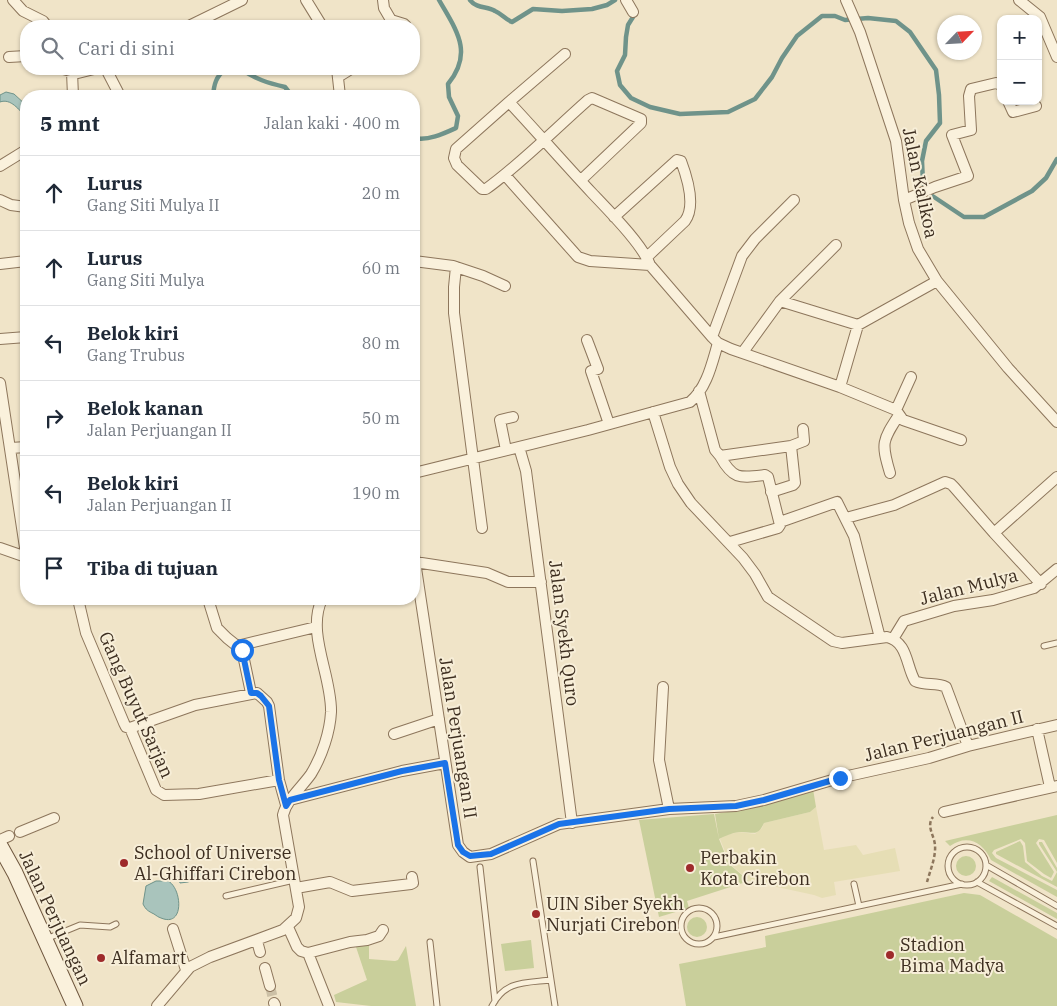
<!DOCTYPE html>
<html lang="id">
<head>
<meta charset="utf-8">
<style>
	:root { --surface:#fff; --page:#f6f6f7; --text:#1f2937; --muted:#747a83; --line:#e0e1e3 }
	body { margin:0; font-family:"IBM Plex Serif",serif; background:var(--page); color:var(--text) }
	.controls { position:absolute; right:15px; top:15px; display:grid; overflow:hidden; border-radius:10px; box-shadow:0 1px 4px #0004 }
	.controls button { width:45px; height:45px; display:grid; place-items:center; padding:0; border:0; border-bottom:1px solid var(--line); background:var(--surface); color:var(--text); font:25px sans-serif }
	.compass { position:absolute; left:937px; top:15px; width:45px; height:45px; border-radius:50%; background:var(--surface); box-shadow:0 1px 4px #0004; rotate:65deg }
	.stop { position:absolute; width:15px; height:15px; margin:-11px; border:4px solid #1a73e8; border-radius:50%; background:#fff }
	.stop.end { background:#1a73e8; border-color:#fff; box-shadow:0 1px 5px #0008 }
	.list { margin:0; padding:0; list-style:none }
	h2 { display:flex; justify-content:space-between; align-items:center; height:65px; margin:0; padding:0 20px; font-size:21px }
	h2 small { font-size:16px; font-weight:400; color:var(--muted) }
	.list li { display:grid; grid-template-columns:32px 1fr auto; gap:15px; align-items:center; box-sizing:border-box; height:75px; padding:0 20px; border-top:1px solid var(--line) }
	.list b { display:block; font-size:19px; white-space:nowrap }
	.list p { margin:0; font-size:16px; white-space:nowrap; color:var(--muted) }
	.list em { font-size:16px; font-style:normal; color:var(--muted) }
	.icon { flex:none; width:28px; height:28px; fill:none; stroke:currentColor; stroke-width:2; stroke-linecap:round; stroke-linejoin:round }
	.map { position:relative; flex:none; width:1057px; height:1006px; overflow:hidden }
	.search { position:absolute; background:var(--surface); box-shadow:0 1px 4px #0004; left:20px; top:20px; width:400px; height:55px; display:flex; align-items:center; gap:12px; box-sizing:border-box; padding:0 18px; border-radius:20px; color:var(--muted); font-size:19px }
	.panel { position:absolute; background:var(--surface); box-shadow:0 1px 4px #0004; left:20px; top:90px; width:400px; height:515px; border-radius:20px }
	.map>svg:first-child { display:block }
	.farmland { fill:#e6deb5 }
	.green { fill:#c9cf9b }
	.water { fill:#a9c4bc; stroke:#6f938a }
	.lines { fill:none; stroke-linecap:round; stroke-linejoin:round }
	.stream { stroke:#6f938a; stroke-width:4.5 }
	.street-tunnel { stroke:#ccc0a6; stroke-width:10; stroke-dasharray:10 5; stroke-linecap:butt }
	.lane-casing { stroke:#8d765c; stroke-width:7 }
	.street-casing { stroke:#8d765c; stroke-width:12 }
	.secondary-casing { stroke:#6f573f; stroke-width:17 }
	.path { stroke:#8d765c; stroke-width:2.5; stroke-dasharray:4 2.5; stroke-linecap:butt }
	.lane { stroke:#faf1dc; stroke-width:5 }
	.street { stroke:#faf1dc; stroke-width:10 }
	.secondary { stroke:#faf1dc; stroke-width:15 }
	.route { stroke:#1a73e8; stroke-width:6 }
	.poi-dot { fill:#9e2a2b; stroke:#f7eed8; stroke-width:2 }
	.labels { text-anchor:middle; stroke-width:4; stroke-linejoin:round; paint-order:stroke }
	.street-label { font-size:18px; fill:#3d2e20; stroke:#f7eed8 }
	.poi-label { font-size:18px; fill:#3d2e20; stroke:#f7eed8; text-anchor:start }
</style>
</head>
<body>
<div class="map">
<svg width="1057" height="1006" viewBox="0 0 1057 1006">
	<rect width="100%" height="100%" fill="#f0e4c8"/>
	<path class="farmland" d="M816,807L824,850L856,845L863,855L895,848L900,871L834,882L836,895L822,898L814,895L750,881L730,864L720,839L726,835L739,832L755,834L762,828L764,823L810,812Z"/>
	<path class="green" d="M813,789L816,807L810,812L764,823C757,838 753,831 739,832C732,833 725,836 719,839L729,864L749,881L687,901L689,908L659,917L639,820L714,814L719,839L715,814C748,809 781,801 813,789Z
		M1057,815V863L1044,840L1039,839L1036,843L1054,872L1051,878L1044,874L1027,861L1025,843L1021,839L994,850L992,853L996,858L1057,890V897L991,860C983,842 967,834 950,846L945,841Z
		M1020,841L1023,846L1025,862L1042,876L1052,881L1057,872L1039,844V842H1042L1057,868V887L996,854V852Z
		M956 866a10 10 0 1 1 20 0a10 10 0 1 1-20 0Z
		M992,877L1057,913V919L989,881Z
		M964,893L980,895L1057,939V1006H686L679,964L766,947L765,936Z
		M687 927a10 10 0 1 1 20 0a10 10 0 1 1-20 0Z
		M531,940L534,968L505,971L501,944Z
		M357,944H369V959L395,961L398,960L406,946L416,1006H371L336,1002L334,995L367,980L356,947Z"/>
	<path class="water" d="M6,92L14,94L26,105V117C19,110 11,98 0,102V95Z
		M195,865C201,866 203,872 201,876L188,882L180,883L178,877L179,873Z
		M156,881H168C182,888 185,928 161,918C158,917 157,916 154,914C148,911 146,910 143,904L146,886Z"/>
	<g class="lines">
		<path class="stream" d="M470,0C477,9 487,6 495,11C502,14 505,19 512,22L533,9L562,11L592,9L607,5L615,0
			M630,12L633,17L628,25L626,37L625,55L617,71L620,85L631,98L650,107L680,114L728,112L755,99L772,77L782,58L797,36L822,16H835L845,20L868,18L896,21L910,32L936,70L939,95L940,123L926,141L922,161L923,183L931,195L964,217H984L1032,191L1046,178L1057,159
			M241,69C255,79 268,83 285,87L292,96
			M213,96C214,84 216,77 225,69
			M414,138C428,141 443,134 456,128L458,116L449,97L448,84C474,52 456,30 439,0"/>
		<path class="street-tunnel" d="M270,986L274,1003"/>
		<defs>
			<path id="lane" d="M1044,646L1057,643
				M948 866a19 19 0 1 1 38 0a19 19 0 1 1-38 0Z
				M533,861L555,1006
				M986,865L1057,906
				M480,867L495,1001
				M977,882L1057,926
				M854,884L859,906
				M226,896L294,880
				M681 926a18 18 0 1 1 36 0a18 18 0 1 1-36 0Z
				M714,937L962,884
				M46,939L80,925L110,927L116,924
				M430,942L437,1006
				M492,1006C505,980 526,983 551,980"/>
			<path id="street" d="M13,0L23,11L43,21L47,26
				M306,0L322,26
				M383,0L384,8L391,20L404,24L406,26
				M626,0L633,12
				M846,0L860,32L896,141L904,200L909,223L918,249L937,281L1008,368L1057,422
				M1019,0L1040,17L1057,57
				M189,26L242,0
				M9,57L26,56
				M63,69L78,73L94,69
				M106,69L120,96
				M337,69L340,96
				M72,72L73,96
				M338,77L351,69
				M1008,101L1013,112L1036,106
				M509,102L565,54
				M0,166L26,150
				M505,175L578,257L590,261L650,265
				M581,180L641,123V119L592,98L588,100C554,130 522,163 486,189H482L457,165L454,158L456,149L509,102C537,132 564,163 592,193C609,211 642,244 650,265L712,337L718,343L731,349L840,387L858,325
				M0,200L11,205L26,207
				M904,200L935,187L968,176L952,135L971,130L969,96L971,89L996,83L1001,85
				M614,217L677,160L681,161C687,177 696,206 685,221L647,257
				M414,261L453,266L483,276L505,286
				M0,264L26,261
				M456,267L454,287V313L482,528
				M780,301L858,325L937,281
				M712,337L742,256L755,239L794,200
				M0,339L26,337
				M587,340L598,369L591,371L609,424
				M743,352L780,301L836,245
				M0,383L26,554
				M840,387L896,410L903,420L961,440
				M699,391L715,450L720,456L791,446L795,483L793,485L771,492
				M896,410L911,377
				M653,412L670,467L678,484L691,503L743,558L755,574L768,597L833,641L842,643L887,637C908,642 906,666 915,681C925,686 937,682 946,687L968,746
				M791,446L804,441L803,429
				M519,447L526,471L572,823
				M11,448L26,447
				M506,450L500,420L513,417
				M720,456C733,480 740,478 765,475L768,477L780,525L778,528L730,542
				M414,473L588,430L690,402C707,388 712,363 718,343
				M890,473C881,443 882,441 899,415
				M846,518L894,505L945,482L951,484L954,487L994,533L1057,477
				M780,522L837,502L854,536L880,638
				M994,533L1041,584
				M0,548L26,557
				M414,555L458,845L463,852L470,857L491,854L559,824L669,809L736,806L764,800L839,778L929,758L968,746L1057,725
				M415,562L487,573L508,582H541
				M78,599L86,633L124,723L126,727L130,728L156,790L164,795L199,794L279,780
				M208,599L217,628L227,638L242,650L251,693
				M893,639L904,621L954,606L993,600L1034,588L1057,569
				M237,646L316,627
				M663,687L659,760L669,809
				M130,728L195,705L257,693L267,702L269,706L279,780L286,805
				M1037,729L1050,787
				M394,734L439,719
				M290,800L402,771L445,763
				M944,812L1057,786
				M20,832L54,818
				M0,840L9,836
				M296,888L330,882L352,891L411,884L413,883L412,877
				M288,927L297,947L301,951L308,953L350,942L367,940L379,936L383,930
				M173,929L186,970
				M257,941L260,952
				M308,953L329,1006
				M265,968L270,986
				M274,1003L275,1005
				M157,1006L190,967L210,957L283,930L296,918L299,907L283,815C287,799 302,787 311,774C322,756 330,732 331,712C332,676 306,633 322,599"/>
			<path id="secondary" d="M0,846L15,873L75,1006"/>
		</defs>
		<use href="#lane" class="lane-casing"/>
		<use href="#street" class="street-casing"/>
		<use href="#secondary" class="secondary-casing"/>
		<path class="path" d="M927,882C930,871 936,857 935,845C934,835 926,826 933,817"/>
		<use href="#lane" class="lane"/>
		<use href="#street" class="street"/>
		<use href="#secondary" class="secondary"/>
	</g>
	<g class="lines">
		<path class="route" d="M242,650L251,693H257L261,696L269,706L279,780L286,806L290,800L402,771L445,763L458,845L463,852L470,856L491,854L559,824L669,809L736,806L764,800L840,778"/>
	</g>
	<g class="poi-dot">
		<circle cx="124" cy="863" r="5"/>
		<circle cx="690" cy="868" r="5"/>
		<circle cx="536" cy="914" r="5"/>
		<circle cx="890" cy="955" r="5"/>
		<circle cx="101" cy="958" r="5"/>
	</g>
	<g class="labels">
		<g class="street-label">
			<text transform="translate(920 183) rotate(78)" y="6">Jalan Kalikoa</text>
			<text transform="translate(969 587) rotate(-14)" y="6">Jalan Mulya</text>
			<text transform="translate(564 633) rotate(83)" y="6">Jalan Syekh Quro</text>
			<text transform="translate(136 705) rotate(66)" y="6">Gang Buyut Sarjan</text>
			<text transform="translate(944 736) rotate(-14)" y="6">Jalan Perjuangan II</text>
			<text transform="translate(458 738) rotate(81)" y="6">Jalan Perjuangan II</text>
			<text transform="translate(55 918) rotate(65)" y="6">Jalan Perjuangan</text>
		</g>
		<g class="poi-label">
			<text x="134" y="859">School of Universe<tspan x="134" dy="21">Al-Ghiffari Cirebon</tspan></text>
			<text x="700" y="864">Perbakin<tspan x="700" dy="21">Kota Cirebon</tspan></text>
			<text x="546" y="910">UIN Siber Syekh<tspan x="546" dy="21">Nurjati Cirebon</tspan></text>
			<text x="900" y="951">Stadion<tspan x="900" dy="21">Bima Madya</tspan></text>
			<text x="111" y="964">Alfamart</text>
		</g>
	</g>
</svg>
<div class="controls">
<button>+</button>
<button>−</button>
</div>
<svg class="compass" viewBox="-18 -18 36 36"><path d="M0-13l5 13h-10z" fill="#e53935"/><path d="M0 13l5-13h-10z" fill="#747a83"/></svg>
<div class="stop" style="left:242px;top:650px"></div>
<div class="stop end" style="left:840px;top:778px"></div>
<div class="search"><svg class="icon" aria-label="search" viewBox="0 0 24 24"><circle cx="10" cy="10" r="6"/><path d="M15 15l6 6"/></svg>Cari di sini</div>
<section class="panel">
<h2>5 mnt<small>Jalan kaki · 400 m</small></h2>
<ul class="list">
<li><svg class="icon" aria-label="ahead" viewBox="0 0 24 24"><path d="M12 20V5M6 11l6-6 6 6"/></svg><div><b>Lurus</b><p>Gang Siti Mulya II</p></div><em>20 m</em></li>
<li><svg class="icon" aria-label="ahead" viewBox="0 0 24 24"><path d="M12 20V5M6 11l6-6 6 6"/></svg><div><b>Lurus</b><p>Gang Siti Mulya</p></div><em>60 m</em></li>
<li><svg class="icon" aria-label="left" viewBox="0 0 24 24"><path d="M17 20v-9H6M10 6l-5 5 5 5"/></svg><div><b>Belok kiri</b><p>Gang Trubus</p></div><em>80 m</em></li>
<li><svg class="icon" aria-label="right" viewBox="0 0 24 24"><path d="M7 20v-9h11M14 6l5 5-5 5"/></svg><div><b>Belok kanan</b><p>Jalan Perjuangan II</p></div><em>50 m</em></li>
<li><svg class="icon" aria-label="left" viewBox="0 0 24 24"><path d="M17 20v-9H6M10 6l-5 5 5 5"/></svg><div><b>Belok kiri</b><p>Jalan Perjuangan II</p></div><em>190 m</em></li>
<li><svg class="icon" aria-label="arrive" viewBox="0 0 24 24"><path d="M6 21V4h12l-3 4 3 4H6"/></svg><div><b>Tiba di tujuan</b></div></li>
</ul>
</section>
</div>
</body>
</html>
